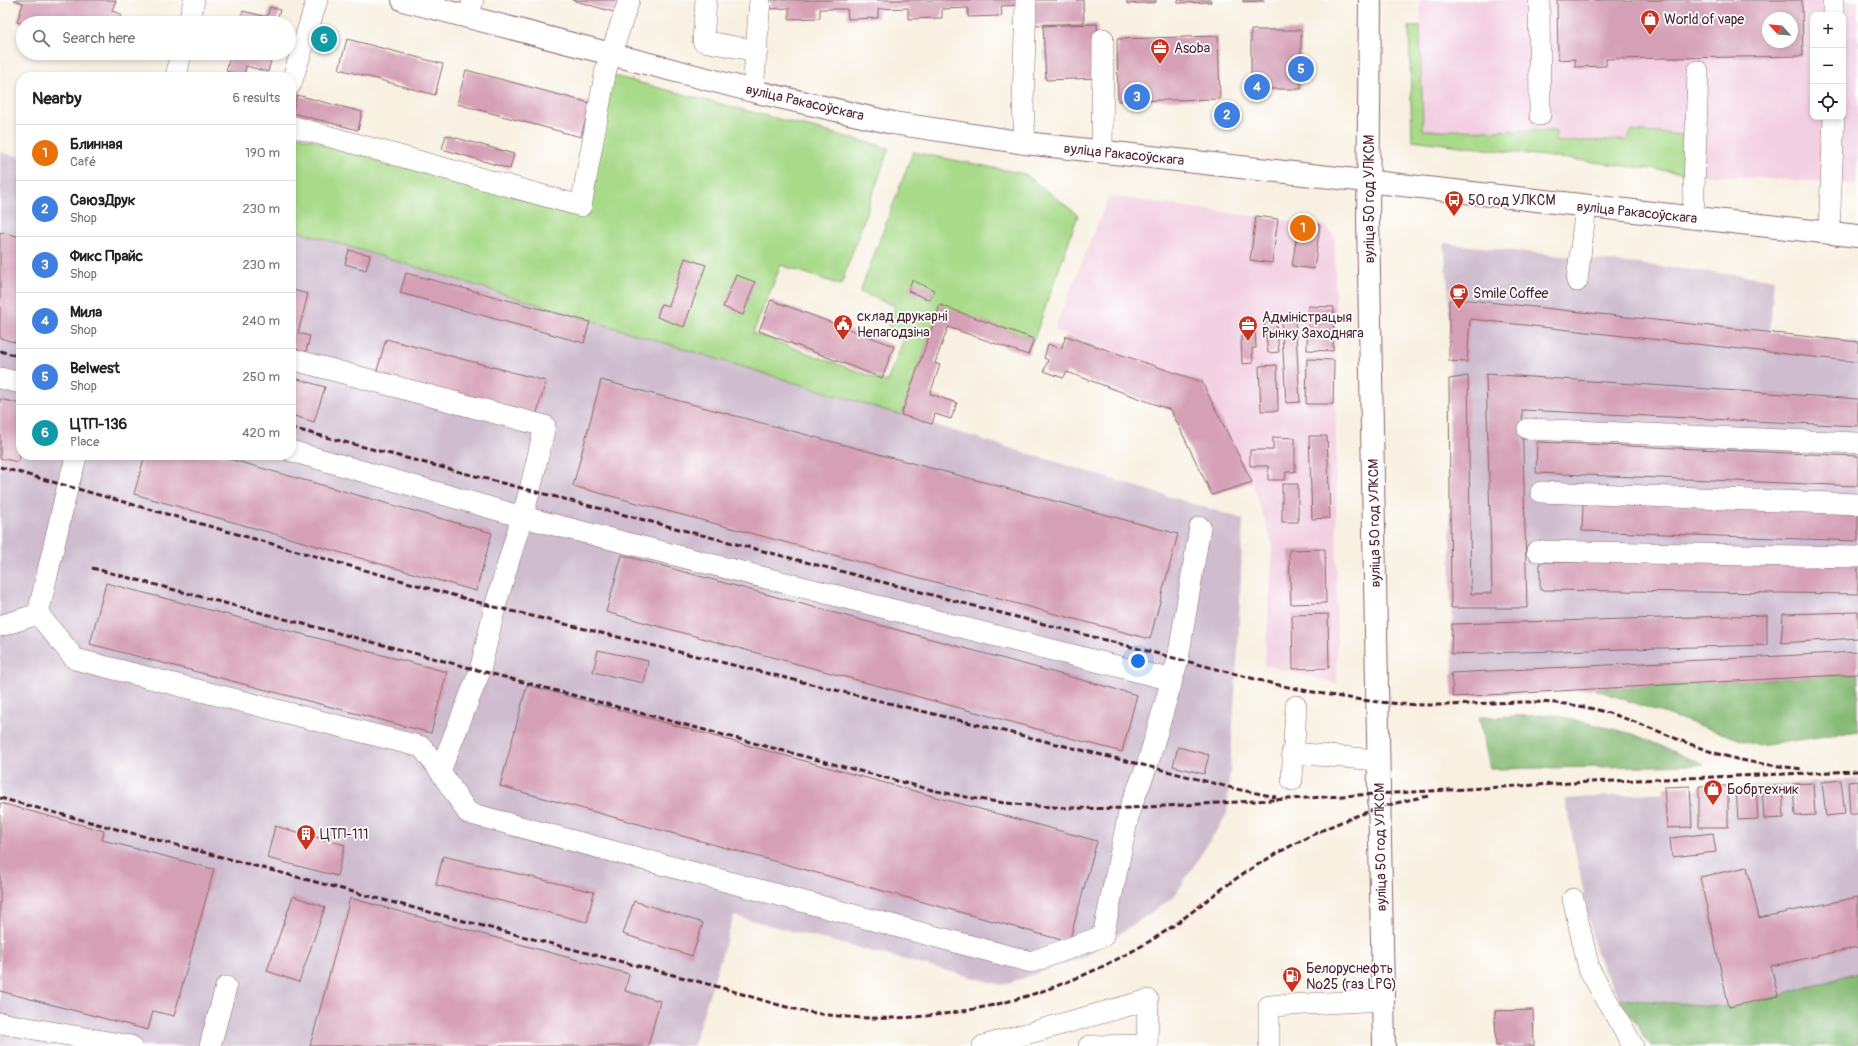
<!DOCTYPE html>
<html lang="en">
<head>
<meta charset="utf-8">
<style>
	:root { --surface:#fff; --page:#f6f6f6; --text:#202124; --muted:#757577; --line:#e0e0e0; --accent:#c8321e }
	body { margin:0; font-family:Pangolin,sans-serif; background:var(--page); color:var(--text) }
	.controls { position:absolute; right:12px; top:12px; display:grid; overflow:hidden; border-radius:8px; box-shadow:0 2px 6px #0003 }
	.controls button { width:36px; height:36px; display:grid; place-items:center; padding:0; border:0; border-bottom:1px solid var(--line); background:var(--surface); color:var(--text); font:20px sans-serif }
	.compass { position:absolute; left:1762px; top:12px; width:36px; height:36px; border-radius:50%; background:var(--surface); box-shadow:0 2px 6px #0003; rotate:296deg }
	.you { position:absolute; left:1138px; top:661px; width:14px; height:14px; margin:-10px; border:3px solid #fff; border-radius:50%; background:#1a73e8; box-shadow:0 0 0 6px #1a73e833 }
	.badge { display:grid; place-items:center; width:26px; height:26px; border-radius:50%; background:var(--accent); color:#fff; font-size:13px; font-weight:700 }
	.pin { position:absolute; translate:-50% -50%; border:2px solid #fff; box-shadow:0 1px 4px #0006 }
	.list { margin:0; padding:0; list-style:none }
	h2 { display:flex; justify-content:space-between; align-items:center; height:52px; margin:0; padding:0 16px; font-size:17px }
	h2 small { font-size:13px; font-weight:400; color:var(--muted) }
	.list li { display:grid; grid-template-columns:26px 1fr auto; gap:12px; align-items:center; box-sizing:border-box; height:56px; padding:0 16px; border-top:1px solid var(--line) }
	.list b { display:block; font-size:15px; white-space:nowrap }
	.list p { margin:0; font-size:13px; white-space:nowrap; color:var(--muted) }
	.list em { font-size:13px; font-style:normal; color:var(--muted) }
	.icon { flex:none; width:22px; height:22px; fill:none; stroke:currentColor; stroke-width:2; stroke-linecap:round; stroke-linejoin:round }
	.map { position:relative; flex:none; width:1858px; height:1046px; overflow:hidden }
	.search { position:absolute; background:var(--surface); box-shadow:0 2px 6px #0003; left:16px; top:16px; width:280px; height:44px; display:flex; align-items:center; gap:10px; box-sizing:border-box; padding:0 14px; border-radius:22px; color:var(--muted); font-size:15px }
	.panel { position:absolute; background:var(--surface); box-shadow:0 2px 6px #0003; left:16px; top:72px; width:280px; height:388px; border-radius:16px }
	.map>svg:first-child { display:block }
	.built { fill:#f2cfe1; fill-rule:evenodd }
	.industrial { fill:#cfbdcf }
	.green { fill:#a8da89; stroke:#797c5a }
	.forest { fill:#86ba75; stroke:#686c50 }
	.building { fill:#d5a0b6; fill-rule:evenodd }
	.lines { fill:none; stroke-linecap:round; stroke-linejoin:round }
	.minor-casing { stroke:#87686b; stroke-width:22 }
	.major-casing { stroke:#87686b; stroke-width:24 }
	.minor { stroke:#fff; stroke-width:21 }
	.major { stroke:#fff; stroke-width:22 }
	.rail { stroke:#4a1f2b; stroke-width:3; stroke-dasharray:6 3; stroke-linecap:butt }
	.labels { text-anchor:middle; stroke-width:3.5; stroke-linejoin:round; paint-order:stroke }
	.poi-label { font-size:14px; fill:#4a1f2b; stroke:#fff; text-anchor:start }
	.street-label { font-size:14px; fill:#4a1f2b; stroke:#fff }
</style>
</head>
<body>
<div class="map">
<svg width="1858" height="1046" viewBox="0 0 1858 1046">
	<rect width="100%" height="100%" fill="#fff"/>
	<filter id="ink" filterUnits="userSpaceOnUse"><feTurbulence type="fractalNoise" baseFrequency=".025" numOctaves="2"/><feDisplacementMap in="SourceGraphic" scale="8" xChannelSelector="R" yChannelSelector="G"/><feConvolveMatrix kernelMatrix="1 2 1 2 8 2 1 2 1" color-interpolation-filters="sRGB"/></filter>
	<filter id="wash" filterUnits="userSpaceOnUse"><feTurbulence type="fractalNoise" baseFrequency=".012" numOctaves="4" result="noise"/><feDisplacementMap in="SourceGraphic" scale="16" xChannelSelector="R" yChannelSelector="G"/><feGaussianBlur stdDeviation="0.9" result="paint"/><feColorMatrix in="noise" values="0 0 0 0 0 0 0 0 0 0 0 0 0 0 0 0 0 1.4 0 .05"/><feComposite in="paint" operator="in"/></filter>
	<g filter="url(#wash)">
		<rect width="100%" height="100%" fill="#f8f0e1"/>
		<path class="built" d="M1420,0H1858V157L1856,184L1692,174L1683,135L1631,131L1627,140L1556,142V131L1423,130ZM1813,15H1843V117H1813ZM1768,18H1792V42H1768Z
			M1109,196L1325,226L1335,237L1337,684L1265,665L1273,546L1252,482L1202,382L1054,330Z"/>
		<path class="industrial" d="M0,152L21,157V455H291V229L1243,519L1238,650L1227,814L1174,897L1083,958L1002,985L734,916L693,1046H0Z
			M1444,243L1774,279L1770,332L1858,342V674L1453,697L1449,300Z
			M1858,779V973L1778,996L1729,1007L1619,999L1595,951L1565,799Z"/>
		<path class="green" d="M1420,26L1423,130L1556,131V142L1627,140L1631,131L1683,135L1692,152V174L1412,140L1409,27Z
			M610,75L889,148L841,285L781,265L753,333L887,382L905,336L887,329L895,306L860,292L913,152L1025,174L1078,215L1034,339L940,306L901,415L291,229V134L586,216Z"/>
		<path class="forest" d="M1858,674V731L1759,746L1594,689Z
			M1555,715L1633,734L1704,765L1490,769L1479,717Z
			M1858,973V1042L1845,1046H1651L1619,999L1729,1007L1778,996Z"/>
		<g id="blocks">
			<path class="building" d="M14,0H116L112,11L121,14L119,23L23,24L17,22L23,3Z
				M572,0H620L617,13Z
				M770,0H1025L1023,5L1001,6L1002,16L968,17V8L942,9V18L908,19V8L878,9V18L848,19L847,9H820V18L789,19V8L770,9Z
				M1034,0H1083L1084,23L1035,25Z
				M1127,0H1156V2L1127,4Z
				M1178,0H1211V2L1178,3Z
				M1243,0H1264V1L1243,2Z
				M1557,0H1802L1803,56L1606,59V66L1575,67V59L1558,60ZM1768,18H1792V42H1768Z
				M270,7L280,10L276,23H239L243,11L267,17Z
				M1097,24L1100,78L1046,80L1043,26Z
				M319,27L335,32L329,51L313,46Z
				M1251,30H1301V89H1251Z
				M1218,36L1220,99L1118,101L1117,39Z
				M347,39L443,64L435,95L339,69Z
				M231,53H277L276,57L272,56L268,72L246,66L244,76L226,71Z
				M466,70L590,103L581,137L457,104Z
				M297,95L362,112L358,130L292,113Z
				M446,135L514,154L510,169L442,149Z
				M1256,216L1278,219L1272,263L1250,260Z
				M1299,222L1320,225L1314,269L1292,266Z
				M0,232L21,237V344L0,338Z
				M349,250L370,255L366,270L345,264Z
				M685,258L706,265L684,327L657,317L661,304L669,306Z
				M406,273L590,322L584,343L400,293Z
				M736,275L755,282L743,315L723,307Z
				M912,280L934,290L930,300L908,291Z
				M293,290L308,294L298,333L310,336L306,352L291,348V298Z
				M771,300L894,346L882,378L759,331Z
				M1449,300H1470L1858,342V362L1470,319L1467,362L1449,361Z
				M940,305L1034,339L1028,355L948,327L935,363L940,365L930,394L957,403L951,419L935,414L932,424L901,415Z
				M1308,306L1334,307L1333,351L1307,350Z
				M1295,317L1300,402L1286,403L1281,318Z
				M1276,322L1279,352L1268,353L1264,323Z
				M1245,330H1255L1256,348H1252L1253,363L1242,364L1241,336H1245Z
				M1066,336L1202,382L1252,482L1212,495L1171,410L1067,372L1063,378L1044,371L1048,360L1044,358L1048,344L1061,349Z
				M386,339L546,381L536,416L376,374Z
				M1307,359L1334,360L1333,404H1306Z
				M1277,365L1278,411H1261L1259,366Z
				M1486,374L1858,399V426L1522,410L1527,608H1451L1449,379L1468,376L1471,594L1492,593Z
				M291,377L325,387L314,422L291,415Z
				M601,380L1178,534L1150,639L573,486Z
				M0,399L21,404V451L18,462L0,458Z
				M1309,436H1327L1330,518L1312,519Z
				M1273,437L1295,438V472H1286L1285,480H1268V466H1250V450H1273Z
				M1537,442L1858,456V486L1536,473Z
				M145,455H215L492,533L476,591L134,494Z
				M1282,484H1298V522H1282Z
				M1583,503L1858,513V541L1582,531Z
				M1325,549L1326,603L1291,604L1289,550Z
				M622,555L1137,695L1122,752L606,612Z
				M1540,562L1858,563V594L1540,590Z
				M106,583L447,672L431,733L90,644Z
				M1858,612V638L1781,643L1783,614Z
				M1328,614L1329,668L1293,669L1292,615Z
				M1767,615V645L1451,654L1452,624Z
				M598,650L648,661L644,683L593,672Z
				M1858,652V674L1453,697L1451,673Z
				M527,685L1097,841L1069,942L500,786Z
				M1178,747L1209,755L1204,774L1173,766Z
				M1841,780L1845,814L1826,816L1822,782Z
				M1858,781V814H1850L1848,782Z
				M1813,783L1815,815L1795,816L1793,784Z
				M1782,785L1784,818L1764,819L1762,786Z
				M1690,786L1692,827L1667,828L1664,787Z
				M1699,786H1728V827H1699Z
				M1756,787L1758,819L1738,820L1736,788Z
				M0,803L104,831L102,840L214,869L174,1016L153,1011L148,1030L0,991Z
				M275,826L345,845L337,876L267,858Z
				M1713,833L1716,852L1672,857L1670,838Z
				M443,856L594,892L587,922L436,885Z
				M1747,867L1759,918L1858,897V947L1771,966L1778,996L1729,1007L1700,877Z
				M293,896L325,907L299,982L267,971Z
				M350,898L629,974L625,991L660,1001L648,1046H310Z
				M634,901L703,923L692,956L623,934Z
				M1533,1010L1534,1046H1496L1495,1011Z"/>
		</g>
	</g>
	<g filter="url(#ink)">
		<use href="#blocks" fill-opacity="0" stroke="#87686b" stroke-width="1"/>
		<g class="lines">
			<defs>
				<path id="minor" d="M706,0L703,41L757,51
					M1539,0L1540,115
					M1833,0V15
					M469,16L473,0
					M189,23L194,0
					M176,77L181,53
					M291,84L317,0
					M753,91L760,0
					M291,126L581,206L606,69L629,0
					M1025,143L1023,104L1026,0
					M1102,151L1103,39
					M1693,218L1698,71
					M1829,233L1834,117
					M1577,281L1586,206
					M291,359L545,426L530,490L495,607L480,671L440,771L468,813L1031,962L1103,936L1130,808L1147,766L1178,659L1200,527
					M0,378L21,383
					M1528,429L1858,443
					M291,451L523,517L1172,680
					M77,455L68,485L38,614L75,659L422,747L440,771
					M1541,492L1858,504
					M1537,551L1858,557
					M0,626L38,614
					M1292,753L1378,760
					M1292,780L1296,706
					M1573,899L1589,969L1633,1046
					M0,1023L131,1046
					M210,1046L226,987
					M983,1046L1148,1000L1147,1046
					M1089,1046L1147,1045
					M1269,1046V1006L1383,1000"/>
				<path id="major" d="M403,0L753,91L893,123L1025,143L1858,236
					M1370,0L1368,220L1384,1046"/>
			</defs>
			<use href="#minor" class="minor-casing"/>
			<use href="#major" class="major-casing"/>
			<use href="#minor" class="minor"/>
			<use href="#major" class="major"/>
			<path class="rail" d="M0,351L21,357
				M291,428L1274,684C1325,695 1375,704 1426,705C1481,706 1535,696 1589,708C1636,718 1679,743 1725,756C1750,763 1777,766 1803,769
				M0,467L495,607L1147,766L1236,789L1276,797
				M92,568L924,788C994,805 1058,810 1130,808L1589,782L1858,771
				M0,798C169,843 337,888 506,932C572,949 638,966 704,983C736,991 767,1003 799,1010C867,1024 935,1019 1002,1003C1057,989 1107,967 1155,938C1189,917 1219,888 1254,867C1306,835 1368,806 1429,796"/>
		</g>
	</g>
	<defs>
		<symbol id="shop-pin" viewBox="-11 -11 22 30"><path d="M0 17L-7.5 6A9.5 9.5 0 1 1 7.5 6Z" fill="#c8321e" stroke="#fff"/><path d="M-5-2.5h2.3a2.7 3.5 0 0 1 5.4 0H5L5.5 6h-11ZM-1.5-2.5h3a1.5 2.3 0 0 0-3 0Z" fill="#fff"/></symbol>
		<symbol id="office-pin" viewBox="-11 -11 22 30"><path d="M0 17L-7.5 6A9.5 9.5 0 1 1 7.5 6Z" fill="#c8321e" stroke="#fff"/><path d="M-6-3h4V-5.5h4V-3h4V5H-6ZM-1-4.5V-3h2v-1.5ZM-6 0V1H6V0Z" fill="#fff"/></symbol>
		<symbol id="bus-pin" viewBox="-11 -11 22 30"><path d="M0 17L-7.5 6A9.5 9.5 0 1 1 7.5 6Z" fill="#c8321e" stroke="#fff"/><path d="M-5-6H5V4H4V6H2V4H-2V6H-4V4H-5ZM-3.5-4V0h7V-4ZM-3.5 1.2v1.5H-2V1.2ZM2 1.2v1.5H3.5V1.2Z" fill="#fff"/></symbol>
		<symbol id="cafe-pin" viewBox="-11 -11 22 30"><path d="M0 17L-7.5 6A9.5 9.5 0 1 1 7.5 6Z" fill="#c8321e" stroke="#fff"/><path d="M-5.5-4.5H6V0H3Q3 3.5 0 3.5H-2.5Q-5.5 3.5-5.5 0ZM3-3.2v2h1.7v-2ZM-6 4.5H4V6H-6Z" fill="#fff"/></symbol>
		<symbol id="civic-pin" viewBox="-11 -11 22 30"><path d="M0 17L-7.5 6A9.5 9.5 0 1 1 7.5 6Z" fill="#c8321e" stroke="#fff"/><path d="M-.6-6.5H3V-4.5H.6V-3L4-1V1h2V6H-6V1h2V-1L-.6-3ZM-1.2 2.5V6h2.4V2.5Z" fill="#fff"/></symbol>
		<symbol id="building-pin" viewBox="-11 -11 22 30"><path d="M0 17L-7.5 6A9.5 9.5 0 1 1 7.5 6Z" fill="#c8321e" stroke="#fff"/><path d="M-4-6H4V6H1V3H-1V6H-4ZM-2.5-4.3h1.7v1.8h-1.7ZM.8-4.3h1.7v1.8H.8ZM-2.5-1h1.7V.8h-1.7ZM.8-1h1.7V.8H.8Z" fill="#fff"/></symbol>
		<symbol id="fuel-pin" viewBox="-11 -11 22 30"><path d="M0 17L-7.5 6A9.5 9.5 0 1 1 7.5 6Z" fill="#c8321e" stroke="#fff"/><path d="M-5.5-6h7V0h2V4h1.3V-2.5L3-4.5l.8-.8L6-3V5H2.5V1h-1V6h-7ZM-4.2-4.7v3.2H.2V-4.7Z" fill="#fff"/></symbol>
	</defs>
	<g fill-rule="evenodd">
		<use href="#shop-pin" x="1639" y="8" width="22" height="30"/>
		<use href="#office-pin" x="1149" y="37" width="22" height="30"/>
		<use href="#bus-pin" x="1443" y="189" width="22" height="30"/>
		<use href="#cafe-pin" x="1448" y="282" width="22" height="30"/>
		<use href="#civic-pin" x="832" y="313" width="22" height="30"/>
		<use href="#office-pin" x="1237" y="314" width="22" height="30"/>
		<use href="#shop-pin" x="1702" y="778" width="22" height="30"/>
		<use href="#building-pin" x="295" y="823" width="22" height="30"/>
		<use href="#fuel-pin" x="1281" y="965" width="22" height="30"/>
	</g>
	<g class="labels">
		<g class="poi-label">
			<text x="1664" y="24">World of vape</text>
			<text x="1174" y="53">Asoba</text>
			<text x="1468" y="205">50 год УЛКСМ</text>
			<text x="1473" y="298">Smile Coffee</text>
			<text x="857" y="321">склад друкарні<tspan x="857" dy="16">Непагодзіна</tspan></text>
			<text x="1262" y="322">Адміністрацыя<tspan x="1262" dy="16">Рынку Заходняга</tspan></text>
			<text x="1727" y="794">Бобртехник</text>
			<text x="320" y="839">ЦТП-111</text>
			<text x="1306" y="973">Белоруснефть<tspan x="1306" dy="16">№25 (газ LPG)</tspan></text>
		</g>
		<g class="street-label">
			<text transform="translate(805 102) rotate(13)" y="5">вуліца Ракасоўскага</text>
			<text transform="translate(1124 154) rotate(6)" y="5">вуліца Ракасоўскага</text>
			<text transform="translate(1369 199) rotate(-90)" y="5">вуліца 50 год УЛКСМ</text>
			<text transform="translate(1637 212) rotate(6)" y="5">вуліца Ракасоўскага</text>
			<text transform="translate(1374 523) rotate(-91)" y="5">вуліца 50 год УЛКСМ</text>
			<text transform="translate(1380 847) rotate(-91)" y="5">вуліца 50 год УЛКСМ</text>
		</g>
	</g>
</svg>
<div class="controls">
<button>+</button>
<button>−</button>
<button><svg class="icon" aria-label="locate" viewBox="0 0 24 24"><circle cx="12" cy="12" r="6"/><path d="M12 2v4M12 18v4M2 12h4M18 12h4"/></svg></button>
</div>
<svg class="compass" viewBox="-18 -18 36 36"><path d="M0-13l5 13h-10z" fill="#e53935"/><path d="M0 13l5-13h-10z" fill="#757577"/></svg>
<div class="you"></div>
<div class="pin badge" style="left:1303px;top:228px;background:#e8710a">1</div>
<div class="pin badge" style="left:1227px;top:115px;background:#3f7fe0">2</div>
<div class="pin badge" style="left:1137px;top:97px;background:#3f7fe0">3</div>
<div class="pin badge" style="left:1257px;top:87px;background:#3f7fe0">4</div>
<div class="pin badge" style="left:1301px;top:69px;background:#3f7fe0">5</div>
<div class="pin badge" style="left:324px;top:39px;background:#0f9aa8">6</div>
<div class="search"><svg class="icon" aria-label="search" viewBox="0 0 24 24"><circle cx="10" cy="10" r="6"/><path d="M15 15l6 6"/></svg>Search here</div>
<section class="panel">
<h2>Nearby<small>6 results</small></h2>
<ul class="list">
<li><span class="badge" style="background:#e8710a">1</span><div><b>Блинная</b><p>Café</p></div><em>190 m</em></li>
<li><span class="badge" style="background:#3f7fe0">2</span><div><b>СаюзДрук</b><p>Shop</p></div><em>230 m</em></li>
<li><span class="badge" style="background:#3f7fe0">3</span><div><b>Фикс Прайс</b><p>Shop</p></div><em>230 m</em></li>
<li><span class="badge" style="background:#3f7fe0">4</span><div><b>Мила</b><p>Shop</p></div><em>240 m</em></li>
<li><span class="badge" style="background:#3f7fe0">5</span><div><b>Belwest</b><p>Shop</p></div><em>250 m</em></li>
<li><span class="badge" style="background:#0f9aa8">6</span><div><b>ЦТП-136</b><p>Place</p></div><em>420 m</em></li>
</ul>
</section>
</div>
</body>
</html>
